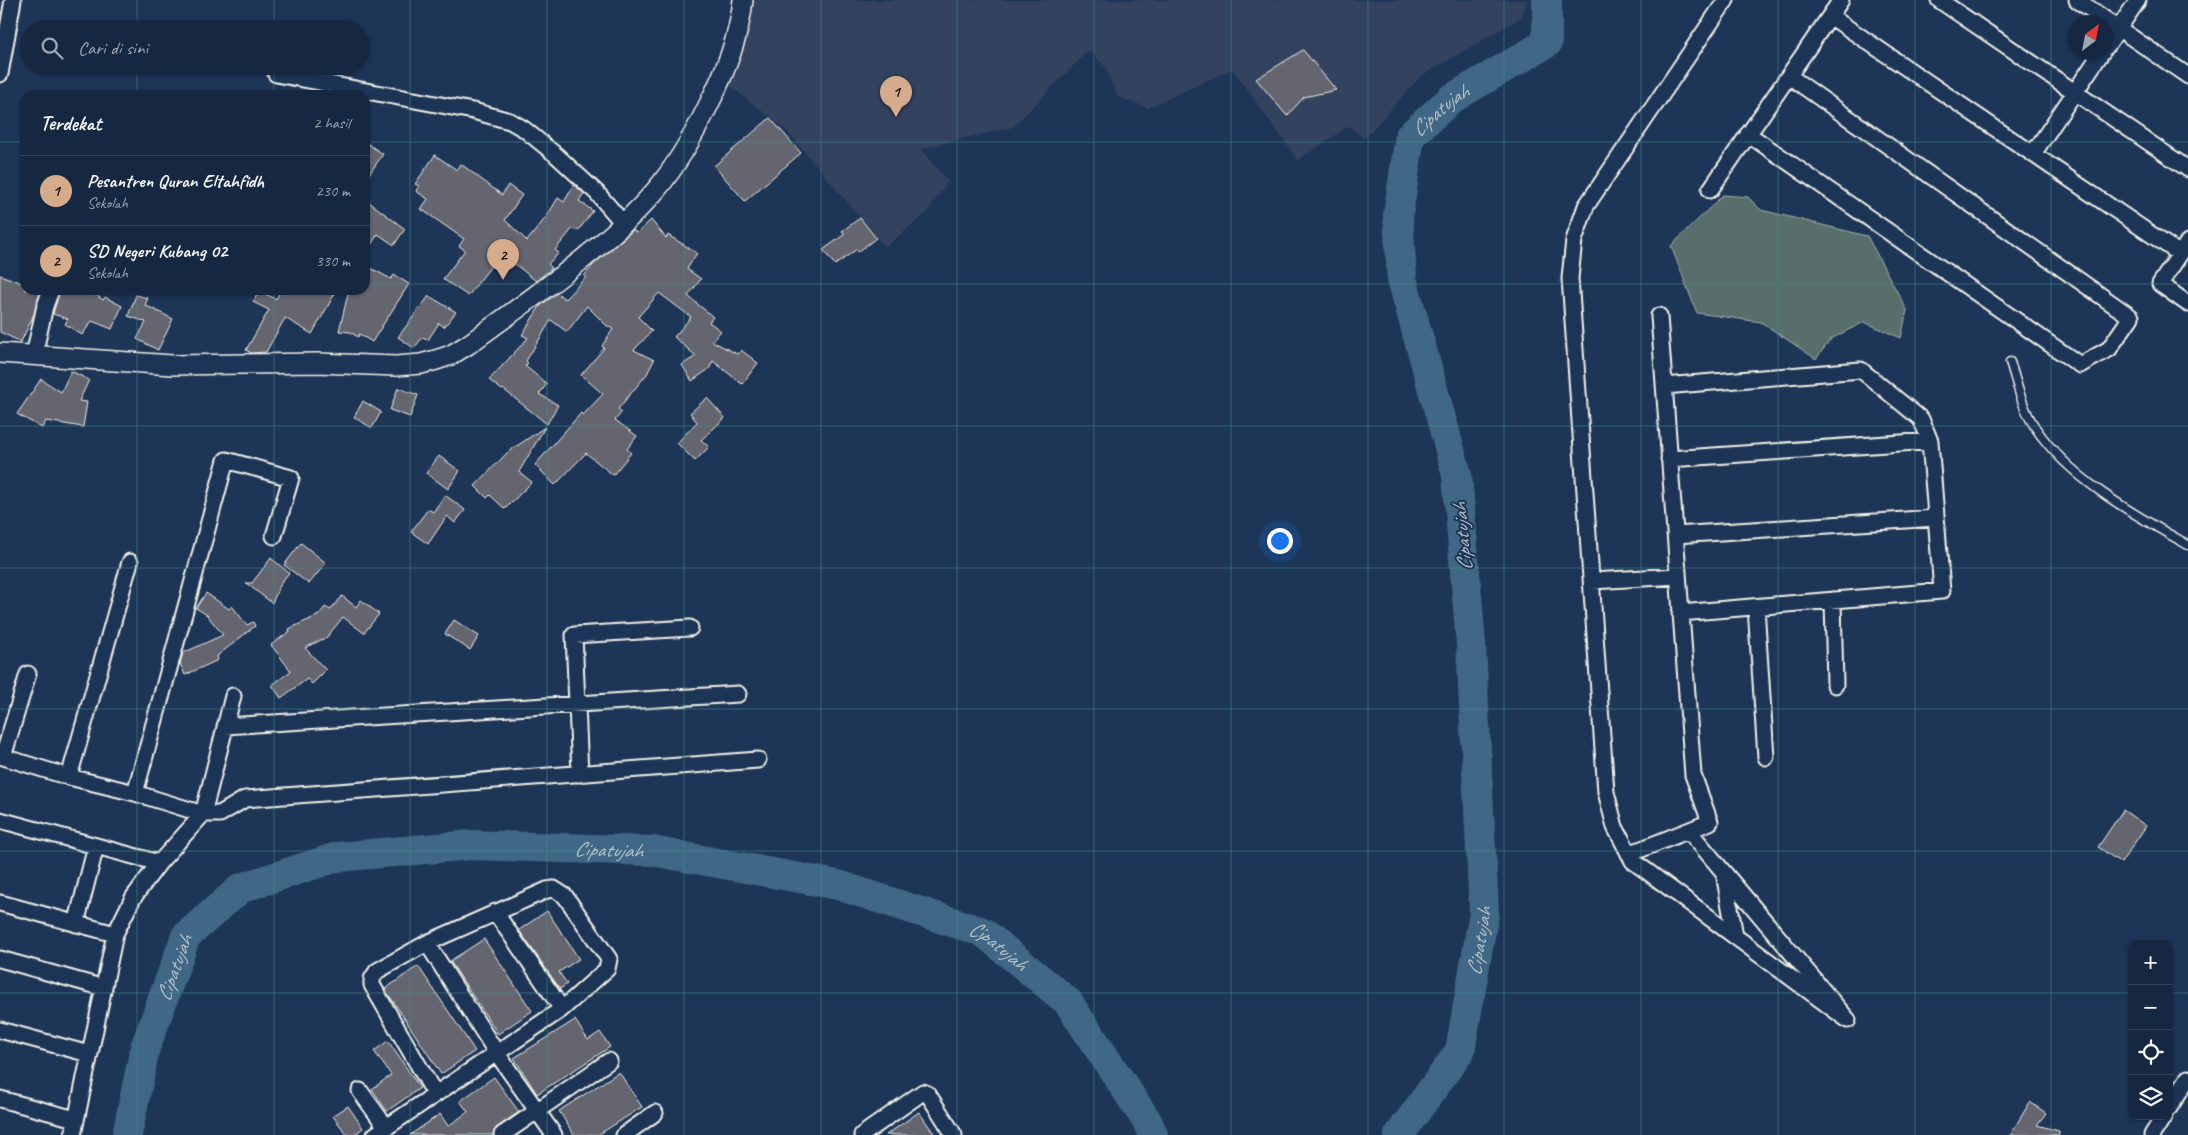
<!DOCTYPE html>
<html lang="id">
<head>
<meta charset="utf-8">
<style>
	:root { --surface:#162841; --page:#1f3048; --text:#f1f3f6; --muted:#9ea6b1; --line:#35445a; --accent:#d6ab8b }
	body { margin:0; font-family:Caveat,sans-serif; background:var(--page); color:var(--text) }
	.controls { position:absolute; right:15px; bottom:15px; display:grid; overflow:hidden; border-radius:10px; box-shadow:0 1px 4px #0004 }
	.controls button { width:45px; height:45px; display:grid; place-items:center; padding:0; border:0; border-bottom:1px solid var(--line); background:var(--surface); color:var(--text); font:25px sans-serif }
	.compass { position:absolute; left:2068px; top:15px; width:45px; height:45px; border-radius:50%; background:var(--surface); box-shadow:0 1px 4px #0004; rotate:32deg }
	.you { position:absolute; left:1279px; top:540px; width:18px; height:18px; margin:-12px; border:4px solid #fff; border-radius:50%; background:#1a73e8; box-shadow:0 0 0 8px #1a73e833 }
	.badge { display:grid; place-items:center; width:32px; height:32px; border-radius:50%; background:var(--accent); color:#111; font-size:16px; font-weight:700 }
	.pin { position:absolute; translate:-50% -41px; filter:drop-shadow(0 1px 2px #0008) }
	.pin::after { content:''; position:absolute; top:26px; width:18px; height:15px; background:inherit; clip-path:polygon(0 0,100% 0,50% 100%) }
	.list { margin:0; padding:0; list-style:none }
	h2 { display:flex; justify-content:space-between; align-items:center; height:65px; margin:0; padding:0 20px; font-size:21px }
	h2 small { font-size:16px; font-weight:400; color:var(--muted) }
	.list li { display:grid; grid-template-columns:32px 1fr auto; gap:15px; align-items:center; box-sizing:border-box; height:70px; padding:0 20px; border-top:1px solid var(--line) }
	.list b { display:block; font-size:19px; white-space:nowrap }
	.list p { margin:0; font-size:16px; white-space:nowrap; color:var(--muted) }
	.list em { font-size:16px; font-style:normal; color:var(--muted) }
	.icon { flex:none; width:28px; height:28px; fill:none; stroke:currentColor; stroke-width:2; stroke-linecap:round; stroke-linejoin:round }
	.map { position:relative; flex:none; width:2188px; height:1135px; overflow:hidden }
	.search { position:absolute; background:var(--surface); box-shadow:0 1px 4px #0004; left:20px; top:20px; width:350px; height:55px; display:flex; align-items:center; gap:12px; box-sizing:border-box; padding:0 18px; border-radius:28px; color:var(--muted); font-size:19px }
	.panel { position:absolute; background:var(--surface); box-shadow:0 1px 4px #0004; left:20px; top:90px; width:350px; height:205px; border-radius:15px }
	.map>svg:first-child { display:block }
	.built { fill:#33435e }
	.green { fill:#586e6a; stroke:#a6b0a9 }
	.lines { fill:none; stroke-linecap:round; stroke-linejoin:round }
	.river { stroke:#3f6886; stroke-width:30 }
	.building { fill:#65656f; stroke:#f4f1e8 }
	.service-casing { stroke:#f4f1e8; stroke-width:11 }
	.minor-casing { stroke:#f4f1e8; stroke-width:19 }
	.tertiary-casing { stroke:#f4f1e8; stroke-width:22 }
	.service { stroke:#1d3557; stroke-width:8 }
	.minor { stroke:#1d3557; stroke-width:15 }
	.tertiary { stroke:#1d3557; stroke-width:19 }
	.grid { fill:none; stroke:#3d8f86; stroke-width:1; stroke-opacity:0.55 }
	.labels { text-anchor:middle; stroke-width:4; stroke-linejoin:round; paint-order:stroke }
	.water-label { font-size:21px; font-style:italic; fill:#b5c1c6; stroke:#1d3557 }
</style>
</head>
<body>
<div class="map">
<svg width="2188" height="1135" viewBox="0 0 2188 1135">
	<rect width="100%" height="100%" fill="#1d3557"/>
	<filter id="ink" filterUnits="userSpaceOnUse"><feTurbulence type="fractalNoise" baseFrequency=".02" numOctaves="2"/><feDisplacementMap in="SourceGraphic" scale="10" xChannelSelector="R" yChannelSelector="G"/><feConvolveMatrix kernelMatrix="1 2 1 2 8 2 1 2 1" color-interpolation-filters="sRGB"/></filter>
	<g filter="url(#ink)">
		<path class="built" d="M746,0H1527L1522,17L1421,76L1364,139L1349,126L1298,160L1232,69L1148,108L1118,97L1104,65L1089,50L1013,127L920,149L948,181L927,213L885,247L787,131L725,82Z"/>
		<path class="green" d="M1723,195L1748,197L1761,210L1867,236L1907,310L1901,338L1864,322L1831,339L1816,359L1761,322L1697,313L1671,246Z"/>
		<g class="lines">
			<g class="river">
				<path id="s1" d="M127,1135L145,1048L186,936L241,888L337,857L471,845L652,851L838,885L983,932L1068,1002L1147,1121L1153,1135"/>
				<path id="s2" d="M1399,1135L1460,1051L1484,913L1471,644L1457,475L1402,279L1398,215L1410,136L1451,99L1547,43V0"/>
			</g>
		</g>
		<path class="building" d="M1303,50L1336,90L1304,97L1287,116L1256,79Z
			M770,118L801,153L745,201L714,166Z
			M365,142L383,154L365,180Z
			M435,155L457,170L461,164L502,195L508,185L522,195L505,220L527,241L547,216L558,198L564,202L574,185L584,193L579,201L593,211L578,231L573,228L555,250L559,253L548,264L552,268L536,281L501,253L468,296L443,279L465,250L459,246L464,239L421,209L428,199L416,191L419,186L415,184Z
			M365,199L405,229L394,245L378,234L365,254Z
			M860,218L876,238L858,252L857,249L835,265L823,250L845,234L842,231Z
			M651,220L666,238L668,235L697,253L687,269L701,279L688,296L713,317L709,322L721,331L712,341L737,354L741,350L758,363L742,384L713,361L709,369L692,381L682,365L696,356L674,337L691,317L659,293L638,317L652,331L634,350L654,360L647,374L618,409L622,412L615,420L637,436L627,449L631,453L613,475L586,453L555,485L535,465L581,413L583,415L603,394L581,375L604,348L602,346L613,329L606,325L587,306L567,332L551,320L526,361L528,363L525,366L547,384L539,394L558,405L547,424L503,389L502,390L489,380L528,338L522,335L540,306L557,293L565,299L586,277L584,276L593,265L633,230L637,233Z
			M365,265L391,279L394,275L409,284L372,342L359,334L358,337L350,332L339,331L349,290H365Z
			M0,275L25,284V290H41L34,314L21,342L0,332Z
			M60,290L76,294L79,290H89L103,300L105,297L122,306L112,329L92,321L82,335L65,324L68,319L53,314Z
			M281,290H337L312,334L285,318L266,352L251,353L246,350L269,310L253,302L259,291L276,299Z
			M136,295L148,298L145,305L173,319L158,350L137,339L146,322L128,316Z
			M429,296L456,312L444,327L439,323L428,340L423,337L414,348L398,337Z
			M71,371L89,380L79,401L87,402L83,427L46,421L42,428L17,414L41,379L61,392Z
			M398,388L418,395L410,417L390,410Z
			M707,398L725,418L701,440L709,447L695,461L677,443L697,422L690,413Z
			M363,401L381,412L372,428L354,417Z
			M545,427L519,472L532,482L505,509L490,495L487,498L475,486L508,452Z
			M439,456L460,471L448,489L426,473Z
			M445,495L465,510L455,523L447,516L428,544L411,532L428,509L433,512Z
			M301,543L326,563L309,584L284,565Z
			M271,558L289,573L282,581L272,603L246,583H252Z
			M206,593L229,609L232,606L247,625L253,622L255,626L217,656L218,660L185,675L180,663L183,653L223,635L207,615L196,608Z
			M342,596L356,607L361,600L379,614L364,633L343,617L327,637L305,648L326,670L312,684L307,679L281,698L272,685L291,671L271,645L290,631L289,629L319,615L325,607L330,610Z
			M454,620L479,636L470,650L445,634Z
			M2123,810L2146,826L2121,863L2098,847Z
			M547,911L579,959L559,972L567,984L560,989L519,930Z
			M484,939L532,1011L498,1034L450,961Z
			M418,966L475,1051L441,1074L385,989Z
			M575,1020L588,1040L600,1032L610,1047L537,1094L514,1058Z
			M388,1041L420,1088L387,1111L372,1089L391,1075L374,1051Z
			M619,1072L642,1107L598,1135H574L559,1111Z
			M494,1077L519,1112L496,1128L493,1135H410L440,1114L448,1126L468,1112L460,1101Z
			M2030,1102L2046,1113L2037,1125L2059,1131V1135H2010Z
			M348,1106L363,1128L354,1135H347L333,1116Z
			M919,1112L935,1135H886Z"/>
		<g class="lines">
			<defs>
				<path id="service" d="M2010,362C2017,383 2022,408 2035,427C2069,479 2135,515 2188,545"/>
				<path id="minor" d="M1939,0L2188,169
					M2077,0L2188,76
					M1830,16L2180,254
					M2106,47L2138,0
					M0,74L13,0
					M276,74L473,111L510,121L524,129L556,155L597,193L623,223
					M1748,134L2080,365L2109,349L2131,317L1789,76
					M2033,154L2102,52
					M1710,190L1841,0
					M2188,242L2160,284L2188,304
					M34,355L45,306L51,290
					M1664,386L1861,370L1921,419L1930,441L1942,591L1680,613
					M1669,459L1930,441
					M1675,535L1936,518
					M1592,581L1678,576
					M1833,600L1835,685
					M1756,607L1766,757
					M225,726L738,694
					M0,756L69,777L135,793L203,814H220L245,799L758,760
					M3,757L28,674
					M580,774L574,635L690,628
					M69,777L130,562
					M135,793L226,460L291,478L274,536
					M0,820L159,863
					M1689,831L1848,1020L1633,861L1615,827L1606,792L1570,278L1574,240L1586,206L1726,0
					M1629,854L1710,822L1693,775L1659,316
					M1724,873L1735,936
					M0,903L115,934
					M76,924L96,846
					M427,943L496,1052L554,1135
					M0,959L104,988
					M0,1030L89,1054
					M360,1091L386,1127
					M435,1094L372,985V979L377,971L427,943L547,890L554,889L565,896L609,959L607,969L562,1009
					M0,1099L75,1119
					M2169,1108L2188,1078
					M73,1135L115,934L133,898L159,863L203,814L233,696
					M375,1135L562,1009L495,912
					M502,1135L609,1061
					M624,1135L655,1113
					M862,1135L923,1092L928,1094L954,1135
					M2152,1135L2164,1116"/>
				<path id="tertiary" d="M0,353L172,365L317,363L396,366L421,364L436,360L451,355L469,344C531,298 605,249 656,190C677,165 695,133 709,104C726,70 739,37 743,0"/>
			</defs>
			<use href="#service" class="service-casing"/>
			<use href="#minor" class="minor-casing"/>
			<use href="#tertiary" class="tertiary-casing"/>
			<use href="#service" class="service"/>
			<use href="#minor" class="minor"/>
			<use href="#tertiary" class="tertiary"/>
		</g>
	</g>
	<path class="grid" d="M137,0V29M274,0V29M410,0V1135M547,0V1135M684,0V1135M821,0V1135M957,0V1135M1094,0V1135M1231,0V1135M1368,0V1135M1504,0V1135M1641,0V1135M1778,0V1135M1915,0V1135M2051,0V1135M137,66V95M274,66V95M0,142H25M365,142H2188M0,284H25M365,284H2188M137,290V1135M274,290V1135M0,426H2188M0,568H2188M0,709H2188M0,851H2188M0,993H2132M2169,993H2188"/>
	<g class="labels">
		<g class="water-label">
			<text dy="7" stroke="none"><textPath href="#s2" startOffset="1070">Cipatujah</textPath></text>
			<text transform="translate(1462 537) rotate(-95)" y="7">Cipatujah</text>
			<text dy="7" stroke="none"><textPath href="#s1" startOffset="654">Cipatujah</textPath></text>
			<text dy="7" stroke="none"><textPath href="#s2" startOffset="215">Cipatujah</textPath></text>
			<text dy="7" stroke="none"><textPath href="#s1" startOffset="1059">Cipatujah</textPath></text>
			<text dy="7" stroke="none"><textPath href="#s1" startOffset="174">Cipatujah</textPath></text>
		</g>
	</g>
</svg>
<div class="controls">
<button>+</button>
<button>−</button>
<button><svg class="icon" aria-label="locate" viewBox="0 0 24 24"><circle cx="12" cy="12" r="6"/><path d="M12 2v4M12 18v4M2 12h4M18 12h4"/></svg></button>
<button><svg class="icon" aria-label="layers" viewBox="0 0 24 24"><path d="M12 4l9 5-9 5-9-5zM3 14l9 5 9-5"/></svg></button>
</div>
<svg class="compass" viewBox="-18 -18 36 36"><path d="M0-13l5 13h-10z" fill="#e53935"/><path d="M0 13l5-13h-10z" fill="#9ea6b1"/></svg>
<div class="you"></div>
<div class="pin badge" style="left:896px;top:117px">1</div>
<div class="pin badge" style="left:503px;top:280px">2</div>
<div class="search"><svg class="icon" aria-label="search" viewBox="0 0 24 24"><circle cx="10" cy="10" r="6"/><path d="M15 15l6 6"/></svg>Cari di sini</div>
<section class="panel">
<h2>Terdekat<small>2 hasil</small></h2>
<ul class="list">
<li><span class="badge">1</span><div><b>Pesantren Quran Eltahfidh</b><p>Sekolah</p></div><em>230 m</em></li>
<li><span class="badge">2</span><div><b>SD Negeri Kubang 02</b><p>Sekolah</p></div><em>330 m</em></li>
</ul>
</section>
</div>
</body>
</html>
